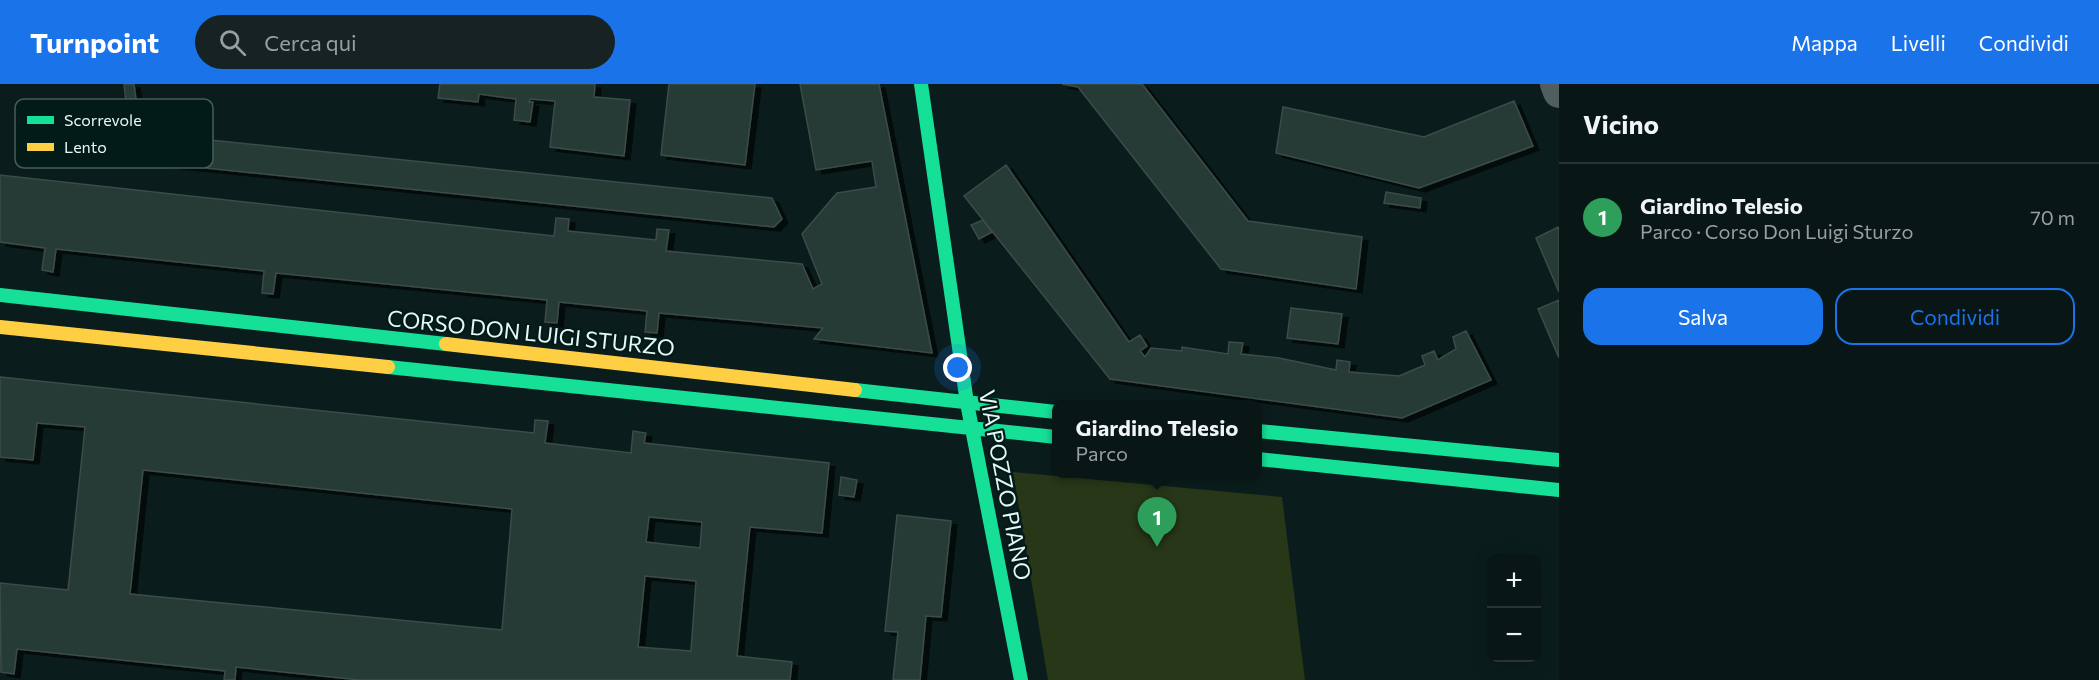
<!DOCTYPE html>
<html lang="it">
<head>
<meta charset="utf-8">
<style>
	:root { --surface:#081615; --page:#162322; --text:#f1f3f6; --muted:#989fa0; --line:#293534; --accent:#1a73e8 }
	body { margin:0; font-family:Commissioner,sans-serif; background:var(--page); color:var(--text) }
	.controls { position:absolute; right:18px; bottom:18px; display:grid; overflow:hidden; border-radius:12px; box-shadow:0 3px 15px #0003 }
	.controls button { width:54px; height:54px; display:grid; place-items:center; padding:0; border:0; border-bottom:2px solid var(--line); background:var(--surface); color:var(--text); font:30px sans-serif }
	.you { position:absolute; left:958px; top:284px; width:21px; height:21px; margin:-15px; border:4px solid #fff; border-radius:50%; background:#1a73e8; box-shadow:0 0 0 9px #1a73e833 }
	.badge { display:grid; place-items:center; width:39px; height:39px; border-radius:50%; background:var(--accent); color:#fff; font-size:20px; font-weight:700 }
	.pin { position:absolute; translate:-50% -50px; filter:drop-shadow(0 2px 3px #0008) }
	.pin::after { content:''; position:absolute; top:32px; width:21px; height:18px; background:inherit; clip-path:polygon(0 0,100% 0,50% 100%) }
	.popup { position:absolute; left:1052px; top:316px; width:210px; height:78px; box-sizing:border-box; display:grid; place-content:center; border-radius:12px; background:var(--surface); filter:drop-shadow(0 2px 4px #0005); font-size:20px; white-space:nowrap; color:var(--muted) }
	.popup b { font-size:22px; color:var(--text) }
	.popup::after { content:''; position:absolute; left:50%; top:100%; margin-left:-12px; border:12px solid transparent; border-top-color:var(--surface) }
	.list { margin:0; padding:0; list-style:none }
	h2 { display:flex; justify-content:space-between; align-items:center; height:78px; margin:0; padding:0 24px; font-size:26px }
	h2 small { font-size:20px; font-weight:400; color:var(--muted) }
	.list li { display:grid; grid-template-columns:39px 1fr auto; gap:18px; align-items:center; box-sizing:border-box; height:108px; padding:0 24px; border-top:2px solid var(--line) }
	.list b { display:block; font-size:22px; white-space:nowrap }
	.list p { margin:0; font-size:20px; white-space:nowrap; color:var(--muted) }
	.list em { font-size:20px; font-style:normal; color:var(--muted) }
	.actions { display:flex; gap:12px; padding:18px 24px }
	.actions a { flex:1; padding:14px 0; border:2px solid var(--accent); border-radius:18px; text-align:center; font-size:21px; color:var(--accent) }
	.actions .main { background:var(--accent); color:#fff }
	.icon { flex:none; width:33px; height:33px; fill:none; stroke:currentColor; stroke-width:2; stroke-linecap:round; stroke-linejoin:round }
	.map { position:relative; flex:none; width:1559px; height:596px; overflow:hidden }
	header { display:flex; align-items:center; gap:36px; box-sizing:border-box; height:84px; padding:0 30px; background:var(--accent); color:#fff }
	header strong { font-size:28px }
	nav { display:flex; gap:33px; margin-inline-start:auto; font-size:21px }
	.search { width:420px; height:54px; background:var(--page); display:flex; align-items:center; gap:15px; box-sizing:border-box; padding:0 21px; border-radius:33px; color:var(--muted); font-size:22px }
	main { display:flex }
	aside { flex:1; background:var(--surface) }
	.map>svg:first-child { display:block }
	.green { fill:#273718 }
	.building { fill:#263a35; stroke:#3d4b48; stroke-width:1.5; fill-rule:evenodd; filter:url(#shadow) }
	.lines { fill:none; stroke-linecap:round; stroke-linejoin:round }
	.street { stroke:#515e60; stroke-width:32 }
	.fast { stroke:#16e098; stroke-width:14 }
	.slow { stroke:#ffcf43; stroke-width:14 }
	.labels { text-anchor:middle; stroke-width:4.5; stroke-linejoin:round; paint-order:stroke }
	.street-label { font-size:22px; fill:#e5f8f6; stroke:#021b19 }
	.key { fill:#021b19; stroke:#465d5b; stroke-width:1.5 }
	.key-label { font-size:16px; fill:#e5f8f6 }
</style>
</head>
<body>
<header>
<strong>Turnpoint</strong>
<div class="search"><svg class="icon" aria-label="search" viewBox="0 0 24 24"><circle cx="10" cy="10" r="6"/><path d="M15 15l6 6"/></svg>Cerca qui</div>
<nav><a>Mappa</a><a>Livelli</a><a>Condividi</a></nav>
</header>
<main>
<div class="map">
<svg width="1559" height="596" viewBox="0 0 1559 596">
	<defs>
		<filter id="shadow"><feDropShadow dx="6" dy="4" stdDeviation="0" flood-color="#0009"/></filter>
	</defs>
	<rect width="100%" height="100%" fill="#0a1d1c"/>
	<path class="green" d="M1013,388L1282,413L1305,596H1048Z"/>
	<path class="building" d="M124,0H134L138,31L128,32L127,23L122,24V19L126,18Z
		M440,0H595L594,13L630,16L624,72L550,63L555,17L530,15L529,18H533L530,38L514,36L516,15L479,10L478,18L438,14Z
		M669,0H755L745,81L661,71Z
		M800,0H879L932,269L814,255L823,244L659,229L657,249L645,248L647,227L559,218L557,239L545,238L547,216L276,189L273,210L262,209L264,187L56,165L53,188L42,186L45,164L0,158V91L554,152L556,134L569,135L568,147L656,156L657,145L669,146L666,167L802,180L813,205L822,200L802,150L837,109L876,103L872,77L816,86Z
		M1062,0H1142L1248,137L1362,153L1356,205L1221,185L1078,3Z
		M1514,17L1533,62L1419,104L1276,69L1283,23L1424,53Z
		M45,39L772,114L782,135L774,143L43,67Z
		M1006,81L1129,258L1140,251L1147,262L1140,267L1145,273L1151,264L1182,267V263L1228,270L1229,258L1243,259L1241,270L1279,274L1336,286L1337,276L1350,278L1349,288L1399,292L1425,281L1422,272L1434,267L1438,276L1456,265L1453,253L1466,247L1491,296L1402,334L1110,295L964,112Z
		M1386,108L1421,114L1420,124L1384,119Z
		M983,136L992,148L979,155L971,141Z
		M1558,143L1559,147V208L1536,154Z
		M1559,216V274L1538,225Z
		M1291,224L1342,230L1338,260L1287,254Z
		M0,293L534,349L535,336L548,337L545,359L631,369L633,347L646,349L644,359L829,379L822,449L750,443L737,572L792,578L790,596H360L236,583L235,596H224L225,587L17,565L14,590L1,588L0,499L68,506L85,343L37,339L33,376L0,373ZM143,386L512,425L502,546L130,510ZM649,433L702,438L700,464L646,458ZM645,492L696,497L691,567L638,563Z
		M841,393L857,396L854,413L839,411Z
		M897,431L951,437L941,533L926,532L920,596H893L898,548L885,547Z"/>
	<g class="lines">
		<path class="street" d="M1556,0L1559,8"/>
		<path class="fast" d="M921,0L967,319L1021,596
			M0,211L446,260
			M388,283L1056,353
			M855,306L1056,328
			M1258,347L1559,376
			M1258,375L1559,406"/>
		<path class="slow" d="M0,243L388,283
			M446,260L855,306"/>
	</g>
	<g class="labels">
		<g class="street-label">
			<text transform="translate(531 249) rotate(6)" y="8">CORSO DON LUIGI STURZO</text>
			<text transform="translate(1005 401) rotate(79)" y="8">VIA POZZO PIANO</text>
		</g>
	</g>
	<rect x="15" y="15" width="198" height="69" rx="9" class="key"/>
	<rect x="27" y="32" width="27" height="8" fill="#16e098"/>
	<rect x="27" y="59" width="27" height="8" fill="#ffcf43"/>
	<g class="key-label">
		<text x="64" y="42">Scorrevole</text>
		<text x="64" y="69">Lento</text>
	</g>
</svg>
<div class="controls">
<button>+</button>
<button>−</button>
</div>
<div class="you"></div>
<div class="pin badge" style="left:1157px;top:463px;background:#2e9e5b">1</div>
<div class="popup"><b>Giardino Telesio</b>Parco</div>
</div>
<aside>
<h2>Vicino<small></small></h2>
<ul class="list">
<li><span class="badge" style="background:#2e9e5b">1</span><div><b>Giardino Telesio</b><p>Parco · Corso Don Luigi Sturzo</p></div><em>70 m</em></li>
</ul>
<div class="actions"><a class="main">Salva</a><a>Condividi</a></div>
</aside>
</main>
</body>
</html>
